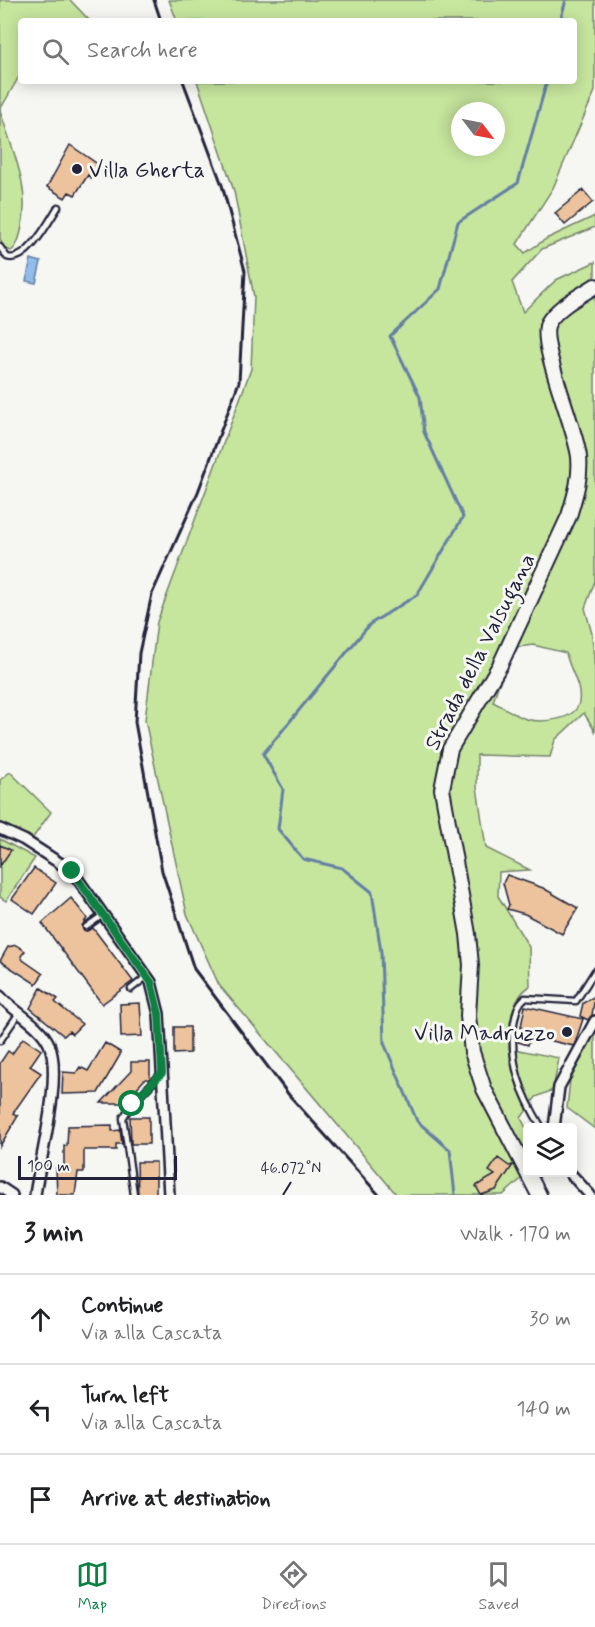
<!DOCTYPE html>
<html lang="en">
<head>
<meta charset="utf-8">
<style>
	:root { --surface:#fff; --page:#f2f2f2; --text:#202124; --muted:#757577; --line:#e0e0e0; --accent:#0b8043 }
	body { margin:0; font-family:Mynerve,sans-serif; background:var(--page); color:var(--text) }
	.controls { position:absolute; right:18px; bottom:18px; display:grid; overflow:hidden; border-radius:6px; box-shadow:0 3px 15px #0003 }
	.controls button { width:54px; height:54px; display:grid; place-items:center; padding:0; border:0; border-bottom:2px solid var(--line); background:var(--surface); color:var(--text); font:30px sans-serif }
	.compass { position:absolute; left:451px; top:102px; width:54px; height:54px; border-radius:50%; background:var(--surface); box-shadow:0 3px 15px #0003; rotate:122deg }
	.scale { position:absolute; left:18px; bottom:15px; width:159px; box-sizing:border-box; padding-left:6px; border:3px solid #22223b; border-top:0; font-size:16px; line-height:21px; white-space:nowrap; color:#22223b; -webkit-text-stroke:4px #f6f6f2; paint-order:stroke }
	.stop { position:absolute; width:18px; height:18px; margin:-14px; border:4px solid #0b8043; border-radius:50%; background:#fff }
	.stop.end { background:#0b8043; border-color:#fff; box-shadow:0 2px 6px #0008 }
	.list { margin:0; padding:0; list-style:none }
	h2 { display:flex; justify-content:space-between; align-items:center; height:78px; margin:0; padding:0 24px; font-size:26px }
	h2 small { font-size:20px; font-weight:400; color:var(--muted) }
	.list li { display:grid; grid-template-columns:39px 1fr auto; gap:18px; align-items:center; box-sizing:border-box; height:90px; padding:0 24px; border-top:2px solid var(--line) }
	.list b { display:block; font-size:22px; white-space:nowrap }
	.list p { margin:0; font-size:20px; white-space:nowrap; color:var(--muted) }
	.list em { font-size:20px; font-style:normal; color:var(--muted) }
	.icon { flex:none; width:33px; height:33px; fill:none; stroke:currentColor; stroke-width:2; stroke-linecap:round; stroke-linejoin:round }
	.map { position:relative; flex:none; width:595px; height:1195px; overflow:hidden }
	.search { position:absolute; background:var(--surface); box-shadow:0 3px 15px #0003; left:18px; right:18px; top:18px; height:66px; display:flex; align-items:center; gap:15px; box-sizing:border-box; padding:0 21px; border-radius:6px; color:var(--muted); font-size:22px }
	.sheet { height:348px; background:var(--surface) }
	nav { display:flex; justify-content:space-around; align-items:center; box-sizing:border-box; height:84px; border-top:2px solid var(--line); background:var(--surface); font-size:16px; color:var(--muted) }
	nav a { display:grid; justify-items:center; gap:3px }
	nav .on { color:var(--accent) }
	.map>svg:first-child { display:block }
	.green { fill:#c6e59d; stroke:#74846c; stroke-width:1.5; fill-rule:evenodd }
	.water { fill:#92bdeb; stroke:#657fa5; stroke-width:1.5 }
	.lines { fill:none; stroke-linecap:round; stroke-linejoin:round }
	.stream { stroke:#657fa5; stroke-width:3 }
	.building { fill:#ecc39c; stroke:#22223b; stroke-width:1.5 }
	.lane-casing { stroke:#22223b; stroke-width:9 }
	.street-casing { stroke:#22223b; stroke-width:14 }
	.secondary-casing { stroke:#22223b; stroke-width:18 }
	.lane { stroke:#f6f6f2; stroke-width:4.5 }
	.street { stroke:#f6f6f2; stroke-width:9 }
	.secondary { stroke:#f6f6f2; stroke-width:14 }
	.rail { stroke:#22223b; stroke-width:3 }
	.route { stroke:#0b8043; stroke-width:8 }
	.ticks { fill:none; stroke:#22223b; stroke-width:2 }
	.poi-dot { fill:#22223b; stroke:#f6f6f2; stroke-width:2 }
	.labels { text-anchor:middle; stroke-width:6; stroke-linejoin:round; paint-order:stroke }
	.poi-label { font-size:22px; fill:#22223b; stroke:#f6f6f2; text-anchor:start }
	.street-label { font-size:22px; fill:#22223b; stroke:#f6f6f2 }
	.ticks-label { font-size:15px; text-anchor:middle; fill:#22223b; stroke:#f6f6f2; stroke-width:6; stroke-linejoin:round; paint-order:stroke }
</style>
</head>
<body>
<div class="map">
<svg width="595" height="1195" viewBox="0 0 595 1195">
	<rect width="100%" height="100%" fill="#f6f6f2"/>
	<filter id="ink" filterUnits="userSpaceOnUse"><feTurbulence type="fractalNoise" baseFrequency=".0167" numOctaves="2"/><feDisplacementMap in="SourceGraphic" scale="12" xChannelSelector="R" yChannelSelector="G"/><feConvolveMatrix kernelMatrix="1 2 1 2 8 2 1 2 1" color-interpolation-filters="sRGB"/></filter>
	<g filter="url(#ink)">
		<path class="green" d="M0,0H70L90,21H21V73L0,110C12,151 32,188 21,231C19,239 17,247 11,251L4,248L0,239Z
			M169,0H595V91L553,188L517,244L525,253L546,239L595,216V227L542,249L512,282L523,312L556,280L595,262V581L585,608L592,634L595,672V731L584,713L555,740L550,757L477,755V787L486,848L530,870L499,872L498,896L529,947L530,986C510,999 511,1025 509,1048L559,1058L553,1090L536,1097L521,1118L527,1130L528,1173L503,1195H397L219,985L187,914L145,720L157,622L251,369L254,297L234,191L197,81H574V21H177ZM460,111H496V147H460ZM533,645L566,653C569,669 582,686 579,702C576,721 541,723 526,719C515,715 504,707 493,702L498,686L518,647Z
			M10,772L51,812L32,839L0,823V780Z
			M0,839L35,858L6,901L0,897Z
			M595,1032V1129L567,1108L570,1080Z"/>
		<path class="water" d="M31,259L41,262L36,283L26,281Z"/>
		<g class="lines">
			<path class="stream" d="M560,21L566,0
				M455,1195L450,1150L417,1121L384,1043L381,952L372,892L342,868L303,859L278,829L283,789L263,754L370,624L417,595L463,517L424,432L420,397L390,336L440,289L458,222L518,183L547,81"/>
		</g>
		<path class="building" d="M70,145L99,165L91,178L88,175L75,195L69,192L65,198L47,187Z
			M583,190L593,202L565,225L555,213Z
			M0,845L11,850L0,866Z
			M34,868L56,883L34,914L12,899Z
			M507,875L543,888L578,908L562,934L525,914L507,909L509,905L503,883Z
			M71,898L87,918L82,926L83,930L87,931L93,928L133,981L102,1004L42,923Z
			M16,945L25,951L21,956L23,960L43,974L36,984L0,961L8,947Z
			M41,988L58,999L55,1002L82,1024L72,1034L69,1031L64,1036L30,1008Z
			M595,996L592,1015L588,1020L580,1016L583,1003Z
			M140,1003L142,1036L121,1037L120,1004Z
			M525,1006L583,1019L574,1046L530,1036L528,1045L518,1042Z
			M174,1027H190V1053L174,1054Z
			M23,1038L41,1050L30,1066L41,1073L13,1113L18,1116L0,1146V1063L8,1051L12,1054Z
			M105,1043L120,1052V1055L98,1093L62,1094L63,1072L76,1073L80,1067L88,1071Z
			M131,1062H150V1079H145L123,1103H101L131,1071Z
			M130,1117H149V1144H131Z
			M112,1125V1131L120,1130L122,1144H116V1150H84V1172H78L75,1195H57L56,1168H64V1146H67L68,1126Z
			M498,1158L509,1166L513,1165L496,1190L481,1195L476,1186L495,1175L489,1171Z
			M137,1162H156V1195H138Z"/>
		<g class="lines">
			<defs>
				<path id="lane" d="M0,247L7,257C27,264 49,221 58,207
					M86,927L103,915
					M131,989L146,977
					M0,1041L19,1013
					M542,1128C521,1093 509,1064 514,1023C516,1014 517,1004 525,998L576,1001L595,971
					M134,1195L123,1118L132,1104L162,1073"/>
				<path id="street" d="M0,829L24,840L72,871L151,982L159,1014L169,1195
					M0,996C14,1012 40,1024 49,1044C63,1077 40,1158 35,1195
					M554,1128L559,1087L595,1021
					M569,1172L590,1195
					M0,1187L12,1195"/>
				<path id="secondary" d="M539,1195L484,1089L472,1052L468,1016L471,965L468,934L442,789L450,749L500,665L569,516C575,496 581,478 579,457C576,428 538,343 548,323C557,307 580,296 595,286"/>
			</defs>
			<use href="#lane" class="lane-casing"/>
			<use href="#street" class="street-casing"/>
			<use href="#secondary" class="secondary-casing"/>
			<use href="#lane" class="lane"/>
			<use href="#street" class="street"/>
			<use href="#secondary" class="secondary"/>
			<path class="rail" d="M154,0L161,21
				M183,81L222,185L245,271L239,382L198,492L152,594L139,653L135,722L162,871L194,969L289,1095L379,1195"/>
		</g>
	</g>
	<g class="lines" filter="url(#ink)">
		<path class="route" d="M72,871L151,982L159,1014L162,1073L132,1104"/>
	</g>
	<path class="ticks" d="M283,1195L291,1182"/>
	<g class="poi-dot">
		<circle cx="77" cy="169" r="6"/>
		<circle cx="567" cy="1032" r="6"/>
	</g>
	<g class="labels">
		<g class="poi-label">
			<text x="89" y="177">Villa Gherta</text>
			<text x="555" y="1040" text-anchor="end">Villa Madruzzo</text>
		</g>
		<g class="street-label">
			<text transform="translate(479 651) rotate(-63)" y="8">Strada della Valsugana</text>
		</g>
	</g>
	<g class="ticks-label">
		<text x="291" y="1173">46.072°N</text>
	</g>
</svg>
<div class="controls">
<button><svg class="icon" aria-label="layers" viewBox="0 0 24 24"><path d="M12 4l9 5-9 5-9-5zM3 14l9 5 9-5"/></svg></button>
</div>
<svg class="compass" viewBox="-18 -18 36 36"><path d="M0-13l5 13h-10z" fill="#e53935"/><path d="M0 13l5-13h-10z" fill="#757577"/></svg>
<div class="scale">100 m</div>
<div class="stop" style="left:132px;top:1104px"></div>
<div class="stop end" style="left:72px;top:871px"></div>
<div class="search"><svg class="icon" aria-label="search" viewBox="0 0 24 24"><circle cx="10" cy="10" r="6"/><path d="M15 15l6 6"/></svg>Search here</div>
</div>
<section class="sheet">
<h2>3 min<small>Walk · 170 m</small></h2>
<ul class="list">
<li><svg class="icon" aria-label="ahead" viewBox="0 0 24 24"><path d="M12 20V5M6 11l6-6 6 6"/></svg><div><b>Continue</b><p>Via alla Cascata</p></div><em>30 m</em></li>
<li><svg class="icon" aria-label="left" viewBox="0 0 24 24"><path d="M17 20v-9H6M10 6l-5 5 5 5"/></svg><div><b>Turn left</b><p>Via alla Cascata</p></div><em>140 m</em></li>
<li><svg class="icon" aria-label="arrive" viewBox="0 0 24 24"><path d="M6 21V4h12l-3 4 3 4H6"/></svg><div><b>Arrive at destination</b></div></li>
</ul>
</section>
<nav>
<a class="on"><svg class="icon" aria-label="map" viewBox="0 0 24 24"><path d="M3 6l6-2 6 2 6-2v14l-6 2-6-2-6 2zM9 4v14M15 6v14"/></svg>Map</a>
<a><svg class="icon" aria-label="directions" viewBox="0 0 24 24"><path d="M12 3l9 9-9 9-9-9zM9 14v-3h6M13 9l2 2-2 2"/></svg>Directions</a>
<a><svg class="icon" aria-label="saved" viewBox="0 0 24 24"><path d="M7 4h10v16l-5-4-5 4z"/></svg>Saved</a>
</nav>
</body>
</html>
